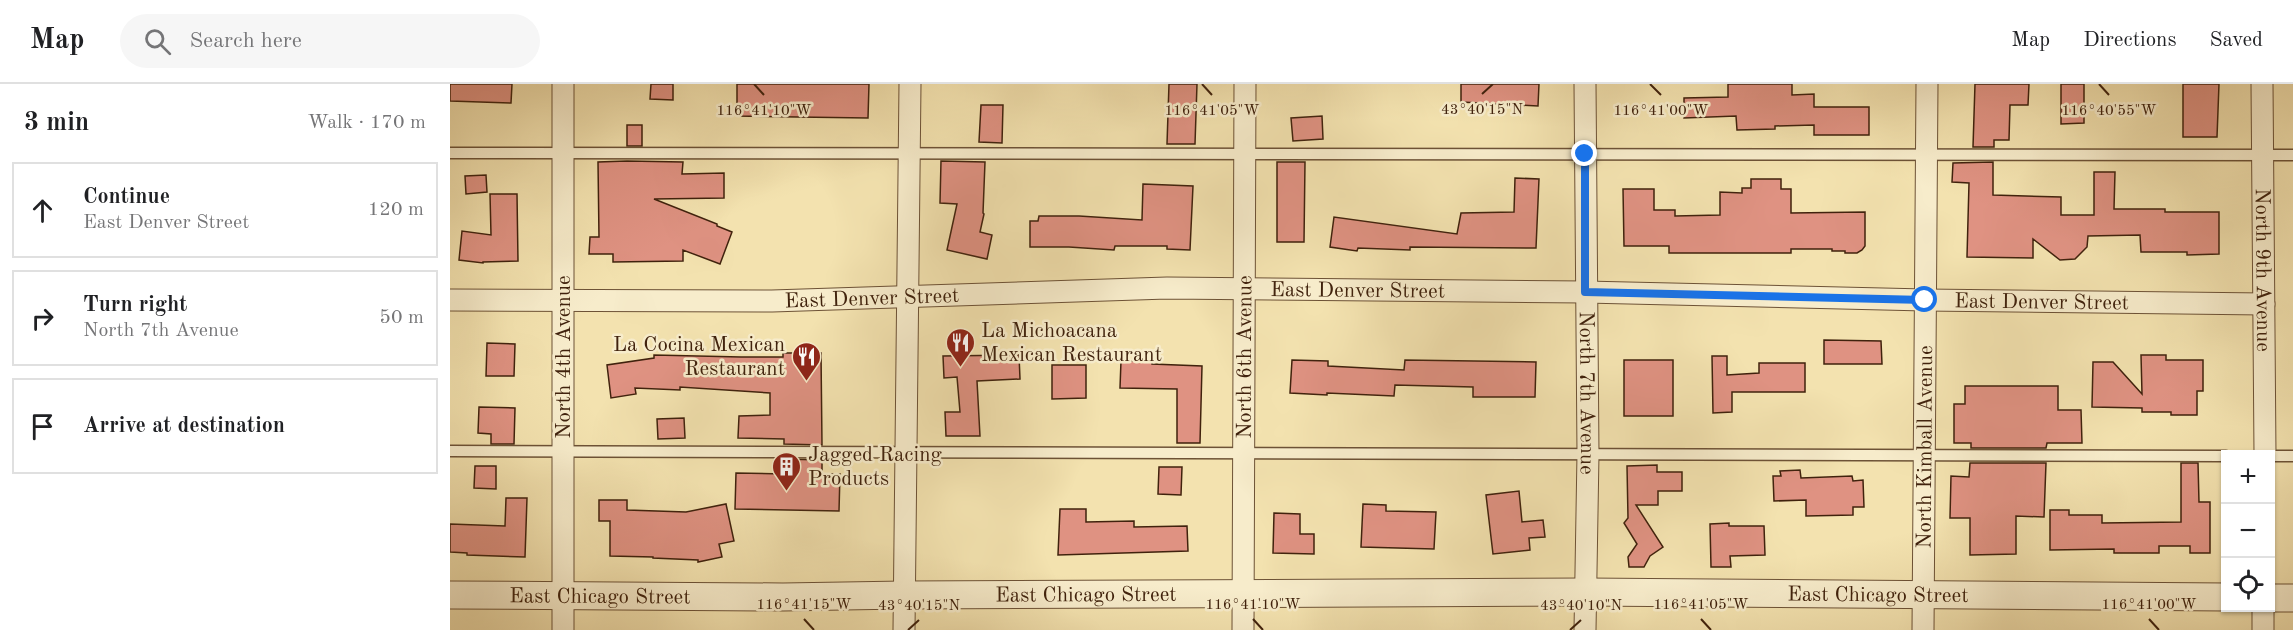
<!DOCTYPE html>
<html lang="en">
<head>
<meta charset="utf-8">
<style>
	:root { --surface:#fff; --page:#f6f6f6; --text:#202124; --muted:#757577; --line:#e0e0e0 }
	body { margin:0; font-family:"Old Standard TT",serif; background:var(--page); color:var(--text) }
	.controls { position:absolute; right:18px; bottom:18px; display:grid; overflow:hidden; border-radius:0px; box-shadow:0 2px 4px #0004 }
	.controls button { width:54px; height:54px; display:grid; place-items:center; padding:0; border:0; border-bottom:2px solid var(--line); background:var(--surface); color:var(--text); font:30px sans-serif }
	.stop { position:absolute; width:18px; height:18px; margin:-14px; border:4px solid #1a73e8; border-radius:50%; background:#fff }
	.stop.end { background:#1a73e8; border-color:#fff; box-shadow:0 2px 6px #0008 }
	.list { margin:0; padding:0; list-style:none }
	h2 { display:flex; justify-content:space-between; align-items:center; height:78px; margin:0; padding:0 24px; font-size:26px }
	h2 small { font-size:20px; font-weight:400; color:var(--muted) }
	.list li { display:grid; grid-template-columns:39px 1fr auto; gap:18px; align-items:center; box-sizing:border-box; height:96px; margin:0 12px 12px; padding:0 12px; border:2px solid var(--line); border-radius:0px }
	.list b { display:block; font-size:22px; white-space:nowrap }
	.list p { margin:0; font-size:20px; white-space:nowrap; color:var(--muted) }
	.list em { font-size:20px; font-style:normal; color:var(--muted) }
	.icon { flex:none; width:33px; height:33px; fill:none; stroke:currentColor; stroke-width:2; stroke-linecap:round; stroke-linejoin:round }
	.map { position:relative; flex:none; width:1843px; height:546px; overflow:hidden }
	header { display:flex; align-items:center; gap:36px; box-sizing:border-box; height:84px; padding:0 30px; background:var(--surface); border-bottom:2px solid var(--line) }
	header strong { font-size:28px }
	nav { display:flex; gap:33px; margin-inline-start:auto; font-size:21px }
	.search { width:420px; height:54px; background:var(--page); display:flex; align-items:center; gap:15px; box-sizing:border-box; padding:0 21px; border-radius:33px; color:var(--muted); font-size:22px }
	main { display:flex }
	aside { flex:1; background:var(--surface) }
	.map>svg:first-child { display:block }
	.building { fill:#df9282; stroke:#40220d; stroke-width:1.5 }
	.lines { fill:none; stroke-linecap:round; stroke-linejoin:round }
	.service-casing { stroke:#6d5236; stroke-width:13 }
	.minor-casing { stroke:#6d5236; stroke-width:23 }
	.tertiary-casing { stroke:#6d5236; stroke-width:29 }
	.service { stroke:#f7eccb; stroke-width:10 }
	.minor { stroke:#f7eccb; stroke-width:21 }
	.tertiary { stroke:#f7eccb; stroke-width:27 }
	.route { stroke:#1a73e8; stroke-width:8 }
	.ticks { fill:none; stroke:#40220d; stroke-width:2 }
	.labels { text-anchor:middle; stroke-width:5; stroke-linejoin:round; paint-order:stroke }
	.street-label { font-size:21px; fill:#40220d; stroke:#f7eccb }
	.poi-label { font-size:21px; fill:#40220d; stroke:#f7eccb; text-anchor:start }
	.ticks-label { font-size:15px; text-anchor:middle; fill:#40220d; stroke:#f7eccb; stroke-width:5; stroke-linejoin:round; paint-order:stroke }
</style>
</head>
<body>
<header>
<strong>Map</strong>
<div class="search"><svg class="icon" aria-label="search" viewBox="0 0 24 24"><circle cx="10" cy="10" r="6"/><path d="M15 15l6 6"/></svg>Search here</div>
<nav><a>Map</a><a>Directions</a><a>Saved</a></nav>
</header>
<main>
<aside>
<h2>3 min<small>Walk · 170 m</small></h2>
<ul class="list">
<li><svg class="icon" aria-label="ahead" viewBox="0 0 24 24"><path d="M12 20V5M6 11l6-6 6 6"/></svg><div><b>Continue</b><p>East Denver Street</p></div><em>120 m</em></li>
<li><svg class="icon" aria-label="right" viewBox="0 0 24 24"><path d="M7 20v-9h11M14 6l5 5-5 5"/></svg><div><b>Turn right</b><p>North 7th Avenue</p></div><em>50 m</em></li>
<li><svg class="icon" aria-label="arrive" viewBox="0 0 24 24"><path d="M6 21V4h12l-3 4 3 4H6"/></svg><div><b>Arrive at destination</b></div></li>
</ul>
</aside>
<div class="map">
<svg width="1843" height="546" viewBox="0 0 1843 546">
	<rect width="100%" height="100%" fill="#f3e2af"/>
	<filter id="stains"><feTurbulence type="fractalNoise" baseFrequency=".00333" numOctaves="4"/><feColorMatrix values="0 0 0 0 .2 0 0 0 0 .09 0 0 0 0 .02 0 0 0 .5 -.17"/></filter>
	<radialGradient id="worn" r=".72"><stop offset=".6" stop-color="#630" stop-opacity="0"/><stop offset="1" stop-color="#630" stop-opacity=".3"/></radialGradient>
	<path class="building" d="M0,0H62L61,19L0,17Z
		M201,0H223V16L200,15Z
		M287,0H419L418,34L287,32Z
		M719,0H747L745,60H717Z
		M1011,0H1089L1088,22L1011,18Z
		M1278,0H1342V11L1364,10V23H1419V51H1364V41L1325,42V45L1287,46L1286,32L1234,34V14L1278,13Z
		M1525,0H1579L1578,21H1560L1559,56H1544V63H1523Z
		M1611,0H1634V39L1611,40Z
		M1733,0H1769L1767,53H1733Z
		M531,21H553L552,59L529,58Z
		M872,32L873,55L843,57L841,34Z
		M177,41H192V62H177Z
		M177,77L233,78L232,90L274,89V114L204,115L267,140V142L282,148L270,180L233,166V177L163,178V170H139L140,153H149L148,78Z
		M491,77L535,78L533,129L534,130L530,148L542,151L537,175L497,166L507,120L490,119Z
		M827,78H855L854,158H827Z
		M1543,78V111L1611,113V131H1644V88H1665L1664,125H1715V128H1769V170L1737,171V168H1691L1690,151L1638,152L1637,163L1625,175L1610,176L1583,155V174L1517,173L1519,99L1502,98L1503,79Z
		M36,91L37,108L16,110L15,92Z
		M1065,94L1089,95L1086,164L960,163V166L908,164L907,167L880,163L884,133L1007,150L1011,129L1064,128Z
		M1301,95H1331V105H1341V129L1415,128V162L1412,166L1407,169H1395V167H1382V165H1341V169H1219V162H1174L1173,105H1204V126H1225V132L1270,131V108L1292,109V104H1301Z
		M693,100L743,102L740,166L717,165V162H665L664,166L619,163H580V137H588L589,132H629L692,136Z
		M40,110H67L68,177L33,178V179L9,176L12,147L41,151Z
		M1374,256L1431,257L1432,280H1374Z
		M37,259L65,260L64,292H36Z
		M333,269H371L372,361L334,360V355L288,354L289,332L320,331V309L230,303V306L185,304L186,310L161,314L157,281L204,274V271L291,273H333Z
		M569,271L570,295L527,297L530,352H496L495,328H510L507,293L494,294L493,272Z
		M1691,271H1716V276H1753V307H1747V331H1721V328H1692V324L1642,323L1643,278H1663L1692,310Z
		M1262,272H1277V291L1309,289V279H1355V308H1282V328L1263,329Z
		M842,276L878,277V282L954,286L955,276L1086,278L1085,313H1023V303L945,301L944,312L877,309V311L840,309Z
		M1174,276H1223V332H1174Z
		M671,277H702V280L752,282L750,359H727V305L670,304Z
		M602,281H636V314L602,315Z
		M1515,302H1608V326H1631L1632,359H1597L1596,364H1521V359H1504V320H1515Z
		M29,323L65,324L64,360H41V350L28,349Z
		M234,334L235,354L208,355L207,335Z
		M334,375L372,376V390H390L389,427L285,425L286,389L334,390Z
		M1520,379H1596L1594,433L1566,432V470L1520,471V434H1500L1501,392L1519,393Z
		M1731,379H1748L1749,418H1760V469H1740V462H1709V469H1664V465L1600,466V426H1619V431H1652V439L1731,438Z
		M1207,381V388H1232V407H1208V421H1186L1213,463L1200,472L1194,483H1179L1178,473L1187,460L1174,439L1178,434L1177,382Z
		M25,382H46V405L24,404Z
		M709,383H732L731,411L708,410Z
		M1350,386L1351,394L1402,392L1403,397L1413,396L1414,423H1403V431L1356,432V416L1324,417L1323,392H1331L1330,387Z
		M1069,407L1072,438L1093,436L1095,453L1079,454L1080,466L1043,470L1036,411Z
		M56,414H77L75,473L17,471V469L0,468V440L55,442Z
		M149,416H177V426L236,428L276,420L284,457L269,460L272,473L248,478V476L203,474V473L160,472V437H149Z
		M913,420L936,421V427L986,428L984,465L911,463Z
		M610,425H636V438L684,437V443L737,442L738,467L608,471Z
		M824,429L850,430V450H864V470L823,469Z
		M1279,439V442H1314L1315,471L1280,472L1281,483H1261L1260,440Z"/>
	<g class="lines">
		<defs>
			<path id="service" d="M0,69L1843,71
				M0,367L1776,372
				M1820,372H1843"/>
			<g id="minor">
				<path id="s1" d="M1135,0L1138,370L1135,546"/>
				<path id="s2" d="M1812,0L1815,370"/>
				<path id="s3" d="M0,216L322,217L717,204L1135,208L1475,216L1814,220"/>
				<path d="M1813,524V546"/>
				<path d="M113,546V0"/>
				<path d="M454,546L460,0"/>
				<path id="s4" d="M793,546L795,0"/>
				<path id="s5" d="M1473,546L1477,0"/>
			</g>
			<g id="tertiary">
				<path id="s6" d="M0,511L333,513L454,511L1136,508L1776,513"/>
				<path d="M1820,514H1843"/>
			</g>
		</defs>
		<use href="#service" class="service-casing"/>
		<use href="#minor" class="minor-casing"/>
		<use href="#tertiary" class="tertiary-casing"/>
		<use href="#service" class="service"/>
		<use href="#minor" class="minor"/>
		<use href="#tertiary" class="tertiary"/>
	</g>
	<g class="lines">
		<path class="route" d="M1135,70V208L1475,216"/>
	</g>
	<path class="ticks" d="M304,0L314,11M752,0L762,11M1200,0L1211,11M1649,0L1659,11M1032,10L1043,0M354,535L364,546M803,535L813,546M1251,535L1261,546M1699,535L1709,546M458,546L469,536M1120,546L1131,536"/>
	<defs>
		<symbol id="restaurant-pin" viewBox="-11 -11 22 30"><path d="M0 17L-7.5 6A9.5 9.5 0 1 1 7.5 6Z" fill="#8f2418" stroke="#f7eccb"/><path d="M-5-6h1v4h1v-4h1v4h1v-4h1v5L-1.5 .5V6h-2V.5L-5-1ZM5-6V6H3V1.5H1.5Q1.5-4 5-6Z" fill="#fff"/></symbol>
		<symbol id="building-pin" viewBox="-11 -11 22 30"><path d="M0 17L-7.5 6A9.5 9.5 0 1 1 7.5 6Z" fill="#8f2418" stroke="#f7eccb"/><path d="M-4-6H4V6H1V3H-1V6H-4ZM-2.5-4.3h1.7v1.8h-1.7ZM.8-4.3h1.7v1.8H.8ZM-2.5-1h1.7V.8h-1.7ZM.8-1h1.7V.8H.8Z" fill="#fff"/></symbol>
	</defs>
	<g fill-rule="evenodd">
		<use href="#restaurant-pin" x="494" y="242" width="33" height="45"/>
		<use href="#restaurant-pin" x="340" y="256" width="33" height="45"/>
		<use href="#building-pin" x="320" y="366" width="33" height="45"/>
	</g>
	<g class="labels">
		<g class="street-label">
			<text dy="7" stroke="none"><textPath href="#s2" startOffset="186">North 9th Avenue</textPath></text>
			<text dy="7" stroke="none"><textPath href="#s3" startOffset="908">East Denver Street</textPath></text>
			<text dy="7" stroke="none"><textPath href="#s3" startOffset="422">East Denver Street</textPath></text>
			<text dy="7" stroke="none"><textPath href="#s3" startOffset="1592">East Denver Street</textPath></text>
			<text transform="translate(113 273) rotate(-90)" y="7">North 4th Avenue</text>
			<text dy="7" stroke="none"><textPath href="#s4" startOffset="273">North 6th Avenue</textPath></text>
			<text dy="7" stroke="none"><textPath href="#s1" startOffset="309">North 7th Avenue</textPath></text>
			<text dy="7" stroke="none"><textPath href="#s5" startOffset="183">North Kimball Avenue</textPath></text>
			<text dy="7" stroke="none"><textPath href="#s6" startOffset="636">East Chicago Street</textPath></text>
			<text dy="7" stroke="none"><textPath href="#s6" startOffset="1428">East Chicago Street</textPath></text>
			<text dy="7" stroke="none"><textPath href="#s6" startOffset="150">East Chicago Street</textPath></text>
		</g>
		<g class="poi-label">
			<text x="531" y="253">La Michoacana<tspan x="531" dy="24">Mexican Restaurant</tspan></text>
			<text x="335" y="267" text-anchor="end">La Cocina Mexican<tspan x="335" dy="24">Restaurant</tspan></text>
			<text x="358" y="377">Jagged Racing<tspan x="358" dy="24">Products</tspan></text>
		</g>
	</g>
	<g class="ticks-label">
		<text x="1032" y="30">43°40'15"N</text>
		<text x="314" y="31">116°41'10"W</text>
		<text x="762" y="31">116°41'05"W</text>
		<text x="1211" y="31">116°41'00"W</text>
		<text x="1659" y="31">116°40'55"W</text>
		<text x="354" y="525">116°41'15"W</text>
		<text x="803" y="525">116°41'10"W</text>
		<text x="1251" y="525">116°41'05"W</text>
		<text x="1699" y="525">116°41'00"W</text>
		<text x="469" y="526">43°40'15"N</text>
		<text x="1131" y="526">43°40'10"N</text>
	</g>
	<rect width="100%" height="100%" filter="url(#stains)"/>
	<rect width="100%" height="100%" fill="url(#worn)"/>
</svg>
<div class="controls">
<button>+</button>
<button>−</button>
<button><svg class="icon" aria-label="locate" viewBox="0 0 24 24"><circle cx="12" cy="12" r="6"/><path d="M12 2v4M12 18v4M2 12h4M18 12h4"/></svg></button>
</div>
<div class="stop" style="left:1475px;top:216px"></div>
<div class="stop end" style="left:1135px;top:70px"></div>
</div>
</main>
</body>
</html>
